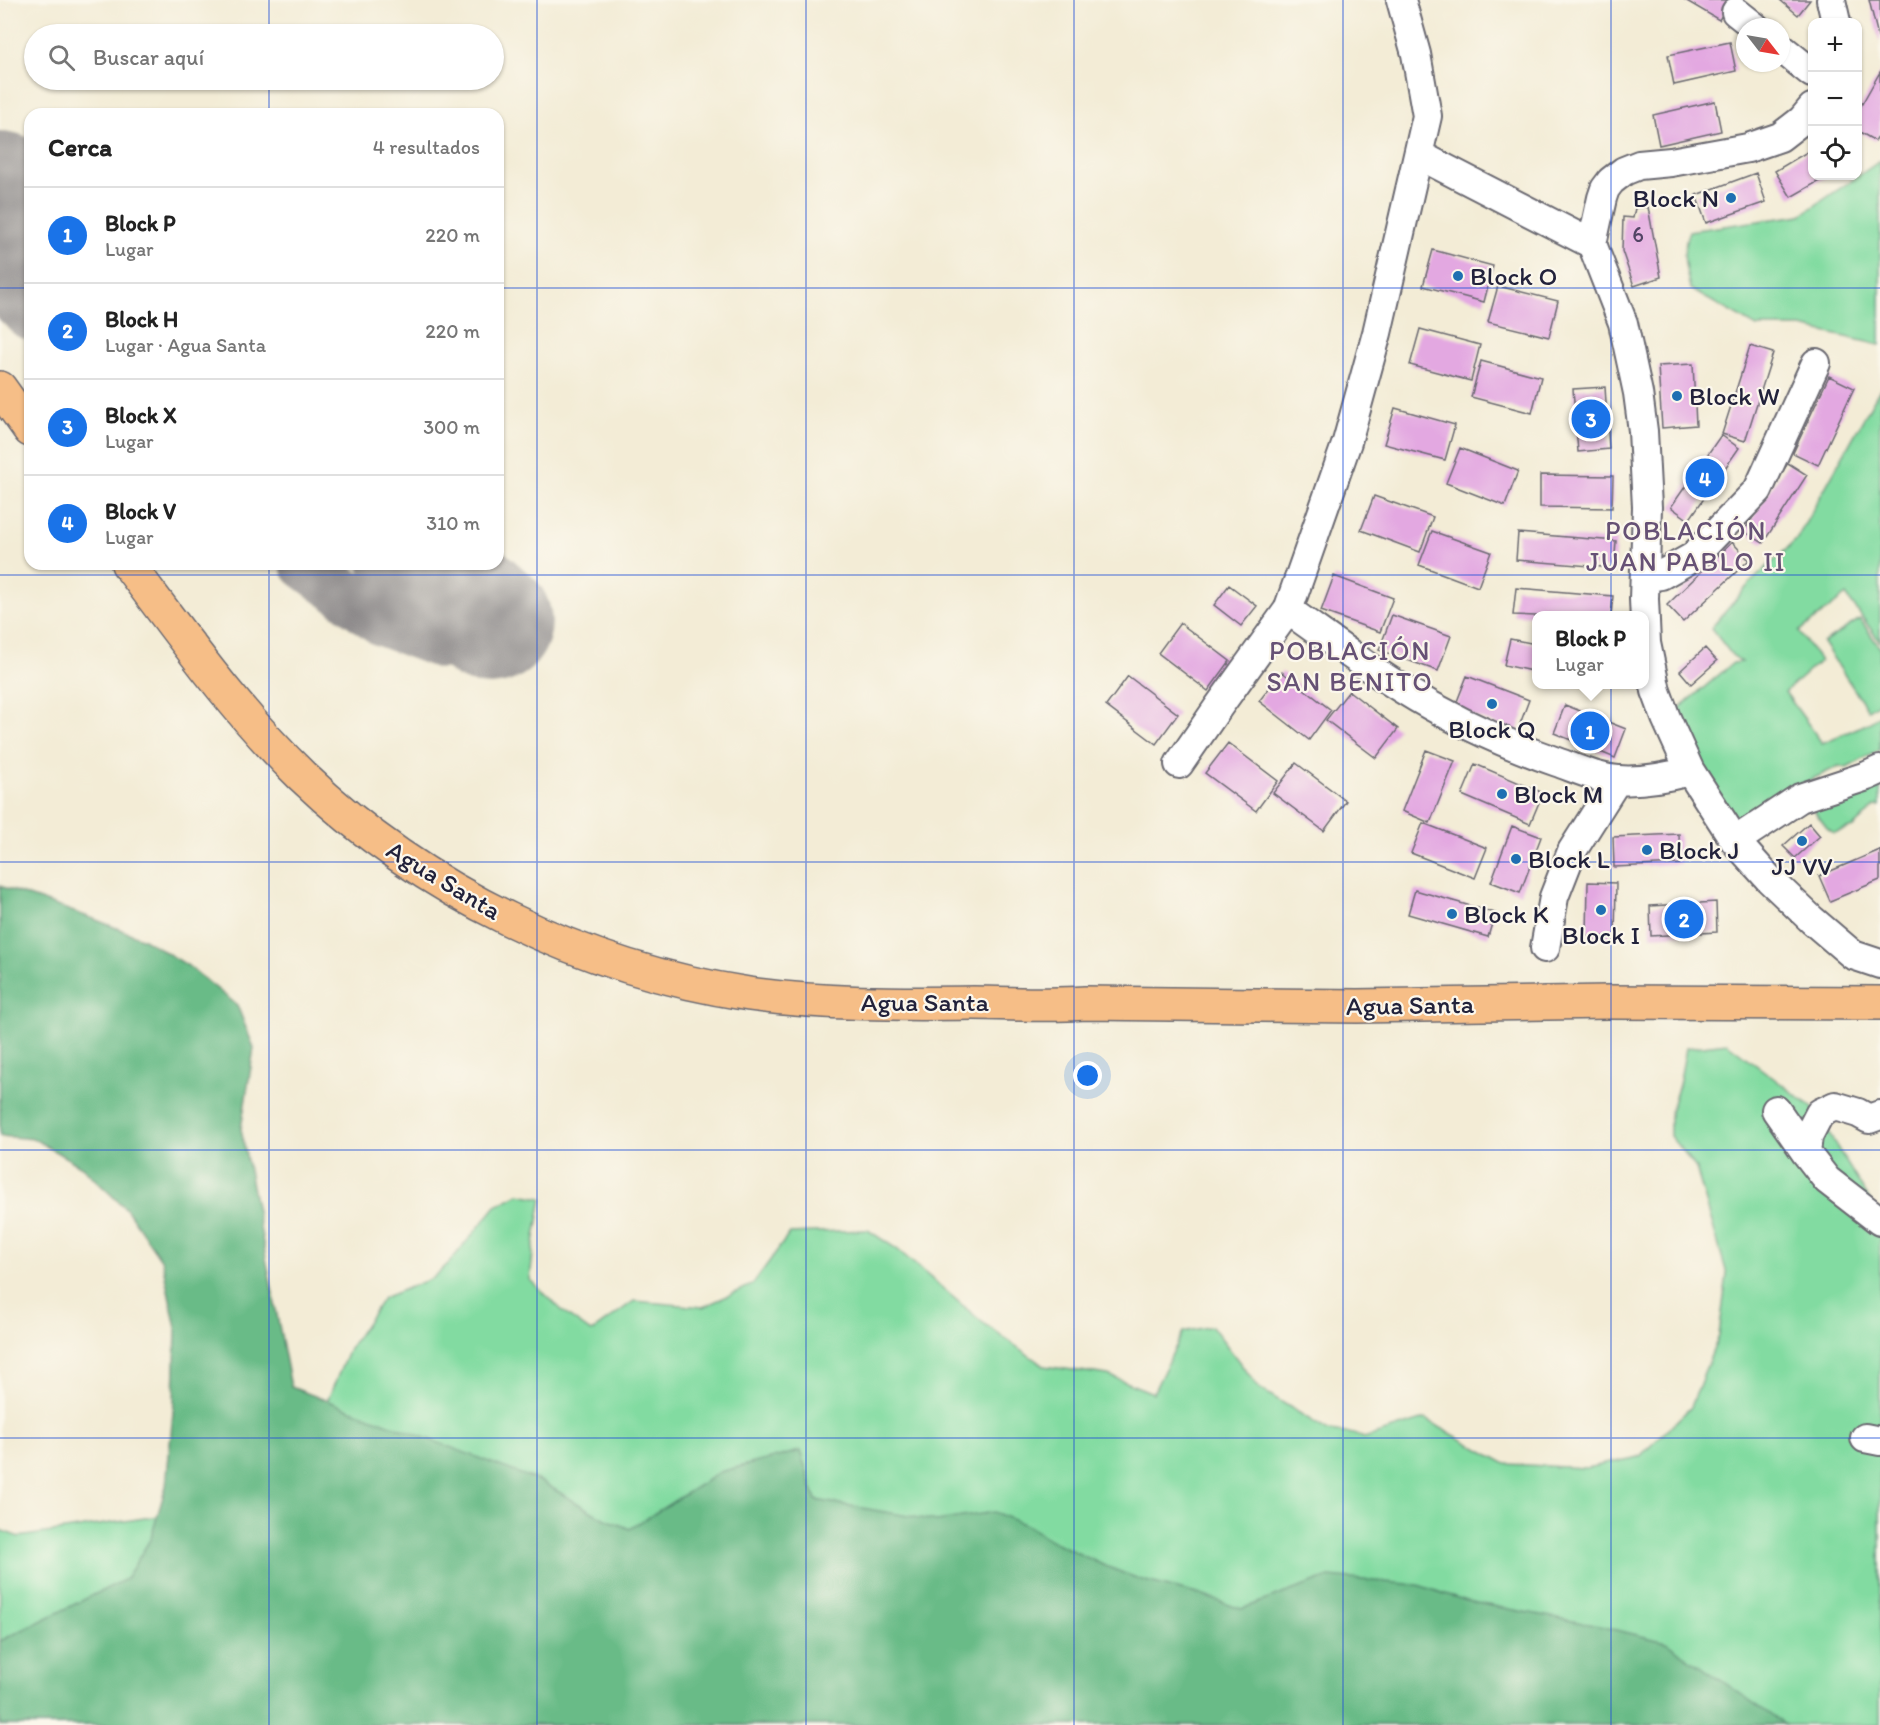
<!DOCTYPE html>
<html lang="es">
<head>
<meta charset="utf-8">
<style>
	:root { --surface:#fff; --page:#f2f2f2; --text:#222; --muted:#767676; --line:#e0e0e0; --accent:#1a73e8 }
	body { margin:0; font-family:Itim,sans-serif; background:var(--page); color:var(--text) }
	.controls { position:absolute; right:18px; top:18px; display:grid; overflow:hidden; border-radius:12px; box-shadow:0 2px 4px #0004 }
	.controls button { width:54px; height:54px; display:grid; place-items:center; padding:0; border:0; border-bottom:2px solid var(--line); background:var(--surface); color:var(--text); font:30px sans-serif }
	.compass { position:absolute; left:1736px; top:18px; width:54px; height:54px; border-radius:50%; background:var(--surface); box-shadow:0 2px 4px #0004; rotate:121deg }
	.you { position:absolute; left:1088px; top:1076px; width:21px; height:21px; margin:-15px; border:4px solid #fff; border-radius:50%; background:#1a73e8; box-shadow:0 0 0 9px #1a73e833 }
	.badge { display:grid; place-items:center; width:39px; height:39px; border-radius:50%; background:var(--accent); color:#fff; font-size:20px; font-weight:700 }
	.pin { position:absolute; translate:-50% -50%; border:3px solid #fff; box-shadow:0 2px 6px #0006 }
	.popup { position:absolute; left:1532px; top:611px; width:117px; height:78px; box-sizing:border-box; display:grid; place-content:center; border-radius:12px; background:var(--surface); filter:drop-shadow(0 2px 4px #0005); font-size:20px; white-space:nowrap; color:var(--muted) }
	.popup b { font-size:22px; color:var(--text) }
	.popup::after { content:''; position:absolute; left:50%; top:100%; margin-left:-12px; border:12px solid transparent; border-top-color:var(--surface) }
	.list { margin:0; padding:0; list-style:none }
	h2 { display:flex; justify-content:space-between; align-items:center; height:78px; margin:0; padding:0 24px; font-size:26px }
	h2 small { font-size:20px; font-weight:400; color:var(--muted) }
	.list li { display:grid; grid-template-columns:39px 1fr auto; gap:18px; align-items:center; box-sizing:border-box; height:96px; padding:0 24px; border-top:2px solid var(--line) }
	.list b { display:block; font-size:22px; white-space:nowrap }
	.list p { margin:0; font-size:20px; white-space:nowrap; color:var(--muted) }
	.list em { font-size:20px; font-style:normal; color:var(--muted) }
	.icon { flex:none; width:33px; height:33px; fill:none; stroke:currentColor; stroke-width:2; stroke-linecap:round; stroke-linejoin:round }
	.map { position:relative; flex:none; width:1880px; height:1725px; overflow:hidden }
	.search { position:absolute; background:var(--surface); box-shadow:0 2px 4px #0004; left:24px; top:24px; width:480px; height:66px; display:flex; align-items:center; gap:15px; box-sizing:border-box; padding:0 21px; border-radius:33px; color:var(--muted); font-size:22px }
	.panel { position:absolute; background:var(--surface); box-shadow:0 2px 4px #0004; left:24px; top:108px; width:480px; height:462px; border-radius:18px }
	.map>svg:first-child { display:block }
	.green { fill:#82dba1; stroke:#527e6e; stroke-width:1.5 }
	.forest { fill:#69bb87; stroke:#466e61; stroke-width:1.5 }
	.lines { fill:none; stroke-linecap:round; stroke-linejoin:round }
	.taxiway { stroke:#8a8788; stroke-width:50 }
	.runway { stroke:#8a8788; stroke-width:126 }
	.building { fill:#e3a8e1 }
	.minor-casing { stroke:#6b6971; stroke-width:32 }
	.major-casing { stroke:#6b6971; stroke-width:36 }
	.minor { stroke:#fff; stroke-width:28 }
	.major { stroke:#f6be87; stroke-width:33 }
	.grid { fill:none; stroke:#1d4ed8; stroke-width:1.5; stroke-opacity:0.55 }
	.poi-dot { fill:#1f6fb2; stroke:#fbf7ec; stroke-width:2 }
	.labels { text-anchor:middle; stroke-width:4.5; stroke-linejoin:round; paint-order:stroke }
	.number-label { font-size:22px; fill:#524464 }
	.poi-label { font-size:26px; fill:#22223b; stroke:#fbf7ec; text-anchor:start }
	.street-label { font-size:26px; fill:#22223b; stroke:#fbf7ec }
	.neighbourhood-label { font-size:27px; letter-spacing:1.5px; fill:#665175; stroke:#fbf7ec }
</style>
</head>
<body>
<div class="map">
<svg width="1880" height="1725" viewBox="0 0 1880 1725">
	<rect width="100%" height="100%" fill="#fbf7ec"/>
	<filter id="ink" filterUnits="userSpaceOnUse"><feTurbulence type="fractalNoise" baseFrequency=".0167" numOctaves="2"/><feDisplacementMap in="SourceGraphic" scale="12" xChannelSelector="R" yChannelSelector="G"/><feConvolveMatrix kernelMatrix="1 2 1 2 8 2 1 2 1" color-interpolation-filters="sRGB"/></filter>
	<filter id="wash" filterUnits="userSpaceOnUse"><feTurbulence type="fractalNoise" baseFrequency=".008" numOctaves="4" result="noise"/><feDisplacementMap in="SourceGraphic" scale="24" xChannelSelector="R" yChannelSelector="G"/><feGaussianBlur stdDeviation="1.35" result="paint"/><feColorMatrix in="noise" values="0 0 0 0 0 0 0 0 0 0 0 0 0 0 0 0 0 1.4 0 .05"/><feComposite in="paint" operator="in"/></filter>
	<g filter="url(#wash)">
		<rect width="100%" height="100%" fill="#f3ecd6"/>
		<path class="green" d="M1880,161V345L1802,327H1757L1690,289C1686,269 1680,252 1689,231L1801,215Z
			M1880,389V642L1846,595L1799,632L1820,661L1785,692L1822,743L1869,723L1880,715V750L1847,768L1839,766L1833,769L1779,795L1748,818H1736L1695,761L1674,713L1733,663L1742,662L1732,655L1711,628L1751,582L1796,540Z
			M1860,619L1880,648V702L1868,710L1823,643Z
			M1880,785V806H1876L1853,827L1834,833L1827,828L1815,812L1816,806L1835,799L1850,797Z
			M1727,1043L1813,1108L1880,1217V1725H0V1530L19,1537L191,1511L321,1416L349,1349L383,1298L433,1278L449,1263L496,1206L519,1194L542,1198L534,1243L530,1280L567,1315L591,1332L634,1301L703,1307L752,1285L790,1233L868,1230L897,1249L982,1322L1044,1366L1108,1375L1153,1393L1183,1332L1212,1326L1259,1388L1328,1431L1354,1434L1364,1438L1425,1419L1506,1464L1586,1468L1639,1457L1691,1407L1719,1335L1727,1274L1696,1168L1670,1136V1112L1679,1085L1686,1048Z"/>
		<path class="forest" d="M0,886L94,919L144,939L187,965L237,1005L254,1048L241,1129L291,1387L542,1482L599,1516L630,1529L720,1472L800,1451L816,1500L937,1521L994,1512L1028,1526L1052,1541L1105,1566L1142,1580L1201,1595L1241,1609L1329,1577L1418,1585L1467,1601L1604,1627L1666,1642L1785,1725H0V1641L126,1579L151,1538L166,1486L174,1402L176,1328L162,1261L127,1210L82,1167L34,1139L0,1136Z"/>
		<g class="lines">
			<path class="taxiway" d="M0,286L30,315
				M305,564L384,622L442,644L489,622"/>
			<path class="runway" d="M0,194L30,221
				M422,564L489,622"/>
		</g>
		<g id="blocks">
			<path class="building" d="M1685,0H1731L1719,20Z
				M1780,0H1810L1798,15Z
				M1869,0H1880V40H1879Z
				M1730,42L1736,71L1674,85L1668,55Z
				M1880,72V133L1875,141L1858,131V111Z
				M1715,101L1721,131L1659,145L1653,115Z
				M1812,149V176H1828L1791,197L1775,171Z
				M1756,173L1766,202L1706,223L1696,195Z
				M1648,207L1661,277L1634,286L1622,251L1623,217L1633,218L1635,208Z
				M1433,250L1493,266L1484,302L1423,286Z
				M1498,286L1558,301L1549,337L1488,322Z
				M1420,329L1480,345L1471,381L1410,365Z
				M1750,346L1773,353L1745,441L1722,434Z
				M1481,361L1541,377L1532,413L1471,397Z
				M1693,364L1696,425L1662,428L1658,366Z
				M1829,376L1854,388L1818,465L1793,453Z
				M1605,387L1609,449L1578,452L1573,389Z
				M1395,408L1455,425L1445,460L1384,444Z
				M1721,435L1739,448L1689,520L1671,507Z
				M1460,448L1518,471L1505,506L1446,483Z
				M1788,463L1807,475L1763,543L1744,531Z
				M1540,475L1613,476L1612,508L1540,507Z
				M1374,496L1433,517L1420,552L1361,530Z
				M1432,531L1491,552L1478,587L1419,565Z
				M1518,533L1616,541L1614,568L1516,560Z
				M1732,542L1749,560L1683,622L1667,605Z
				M1334,576L1393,598L1380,632L1321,611Z
				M1229,585L1257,606L1241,626L1214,605Z
				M1516,588L1613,596L1611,616H1536L1513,615Z
				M1392,615L1451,636L1438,671L1379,650Z
				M1180,623L1230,661L1208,691L1158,653Z
				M1510,639L1536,644V672L1504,665Z
				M1705,648L1717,661L1691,684L1680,671Z
				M1282,672L1331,710L1309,740L1259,701Z
				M1128,676L1178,714L1156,744L1106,706Z
				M1467,676L1529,700L1517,732L1454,709Z
				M1349,691L1398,729L1376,758L1326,720Z
				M1565,705L1626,729L1615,758L1554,733Z
				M1228,743L1278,781L1256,811L1205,773Z
				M1426,750L1455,761L1430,823L1402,811Z
				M1296,763L1346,801L1324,831L1273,793Z
				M1475,764L1543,793L1530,824L1462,795Z
				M1423,823L1487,848L1475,878L1411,853Z
				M1809,823L1820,836L1795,858L1783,846Z
				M1512,826L1541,837L1520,893L1491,882Z
				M1679,834L1680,864L1614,867L1613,837Z
				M1880,850V880L1830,901L1819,876Z
				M1588,882L1616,883L1615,937L1587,936Z
				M1415,890L1495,913L1488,937L1408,914Z
				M1716,902L1717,932L1651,936L1650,906Z"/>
		</g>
	</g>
	<g filter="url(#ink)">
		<use href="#blocks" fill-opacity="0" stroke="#6b6971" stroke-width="1.5"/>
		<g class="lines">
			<defs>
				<path id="minor" d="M1831,0L1836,22
					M1736,12L1755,27
					M1781,48L1812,73
					M1812,108L1802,120L1780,137L1748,148L1671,162L1639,165L1624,171L1611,181L1605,189L1602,198L1592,244L1623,323L1638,393L1643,431L1647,507L1644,599L1646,643L1656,691L1666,718L1690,771L1735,841L1769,879L1812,920L1853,955L1880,964
					M1419,155L1592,244
					M1646,577L1661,575L1693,557L1758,490L1816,363
					M1288,610C1325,636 1362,664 1401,688C1449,718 1502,743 1557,762C1577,769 1596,778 1618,780C1641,782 1667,777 1690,771
					M1179,764L1219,706L1288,610L1347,442L1377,333L1427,116L1416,54L1401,0
					M1735,841L1800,798L1867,776L1880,770
					M1545,948L1554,897L1572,851L1617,780
					M1776,1110L1806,1153L1827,1180L1880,1221
					M1806,1153L1808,1136L1820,1113L1835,1106L1858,1113L1869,1119L1880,1115
					M1865,1438L1880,1441"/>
				<path id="major" d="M0,388L30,430
					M128,564C183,637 236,712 302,776C423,892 584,969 749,994C823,1004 899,1004 973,1003C1011,1003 1048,1006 1085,1003L1357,1006L1608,1002L1880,1003"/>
			</defs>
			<use href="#minor" class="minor-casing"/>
			<use href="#major" class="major-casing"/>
			<use href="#minor" class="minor"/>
			<use href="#major" class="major"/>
		</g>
	</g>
	<path class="grid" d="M269,0V34M537,0V1725M806,0V1725M1074,0V1725M1343,0V1725M1611,0V1725M269,80V114M0,288H30M498,288H1880M269,564V1725M0,575H1880M0,862H1880M0,1150H1880M0,1438H1880"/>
	<g class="poi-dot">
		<circle cx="1731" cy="198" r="6"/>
		<circle cx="1458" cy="276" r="6"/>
		<circle cx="1677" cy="396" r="6"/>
		<circle cx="1492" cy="704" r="6"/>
		<circle cx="1502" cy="794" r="6"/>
		<circle cx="1802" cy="841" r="6"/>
		<circle cx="1647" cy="850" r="6"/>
		<circle cx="1516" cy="859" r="6"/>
		<circle cx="1601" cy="910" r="6"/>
		<circle cx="1452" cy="914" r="6"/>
	</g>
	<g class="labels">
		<g class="number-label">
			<text x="1638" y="242">6</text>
		</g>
		<g class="poi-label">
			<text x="1719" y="207" text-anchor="end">Block N</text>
			<text x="1470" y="285">Block O</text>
			<text x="1689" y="405">Block W</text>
			<text x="1492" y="738" text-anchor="middle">Block Q</text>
			<text x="1514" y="803">Block M</text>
			<text x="1659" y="859">Block J</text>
			<text x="1528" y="868">Block L</text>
			<text x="1802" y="875" text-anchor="middle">JJ VV</text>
			<text x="1464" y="923">Block K</text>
			<text x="1601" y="944" text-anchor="middle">Block I</text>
		</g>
		<g class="street-label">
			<text transform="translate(444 880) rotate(31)" y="9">Agua Santa</text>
			<text x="925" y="1011">Agua Santa</text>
			<text transform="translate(1410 1005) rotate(-1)" y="9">Agua Santa</text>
		</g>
		<g class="neighbourhood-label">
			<text x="1686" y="540">POBLACIÓN<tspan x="1686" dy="31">JUAN PABLO II</tspan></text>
			<text x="1350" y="660">POBLACIÓN<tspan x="1350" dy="31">SAN BENITO</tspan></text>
		</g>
	</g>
</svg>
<div class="controls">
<button>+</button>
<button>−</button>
<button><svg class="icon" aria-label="locate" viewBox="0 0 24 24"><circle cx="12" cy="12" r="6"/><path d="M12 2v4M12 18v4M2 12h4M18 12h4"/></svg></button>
</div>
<svg class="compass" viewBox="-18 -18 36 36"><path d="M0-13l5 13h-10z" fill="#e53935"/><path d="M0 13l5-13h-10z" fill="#767676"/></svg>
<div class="you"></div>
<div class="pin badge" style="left:1590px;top:731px">1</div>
<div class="popup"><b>Block P</b>Lugar</div>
<div class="pin badge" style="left:1684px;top:919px">2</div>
<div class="pin badge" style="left:1591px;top:419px">3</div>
<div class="pin badge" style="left:1705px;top:478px">4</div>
<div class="search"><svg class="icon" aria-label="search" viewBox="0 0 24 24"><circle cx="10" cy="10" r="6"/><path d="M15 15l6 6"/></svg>Buscar aquí</div>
<section class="panel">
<h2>Cerca<small>4 resultados</small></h2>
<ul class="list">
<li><span class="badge">1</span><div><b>Block P</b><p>Lugar</p></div><em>220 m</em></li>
<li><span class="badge">2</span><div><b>Block H</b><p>Lugar · Agua Santa</p></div><em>220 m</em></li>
<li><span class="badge">3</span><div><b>Block X</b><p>Lugar</p></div><em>300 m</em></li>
<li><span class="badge">4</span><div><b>Block V</b><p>Lugar</p></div><em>310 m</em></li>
</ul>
</section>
</div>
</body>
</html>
